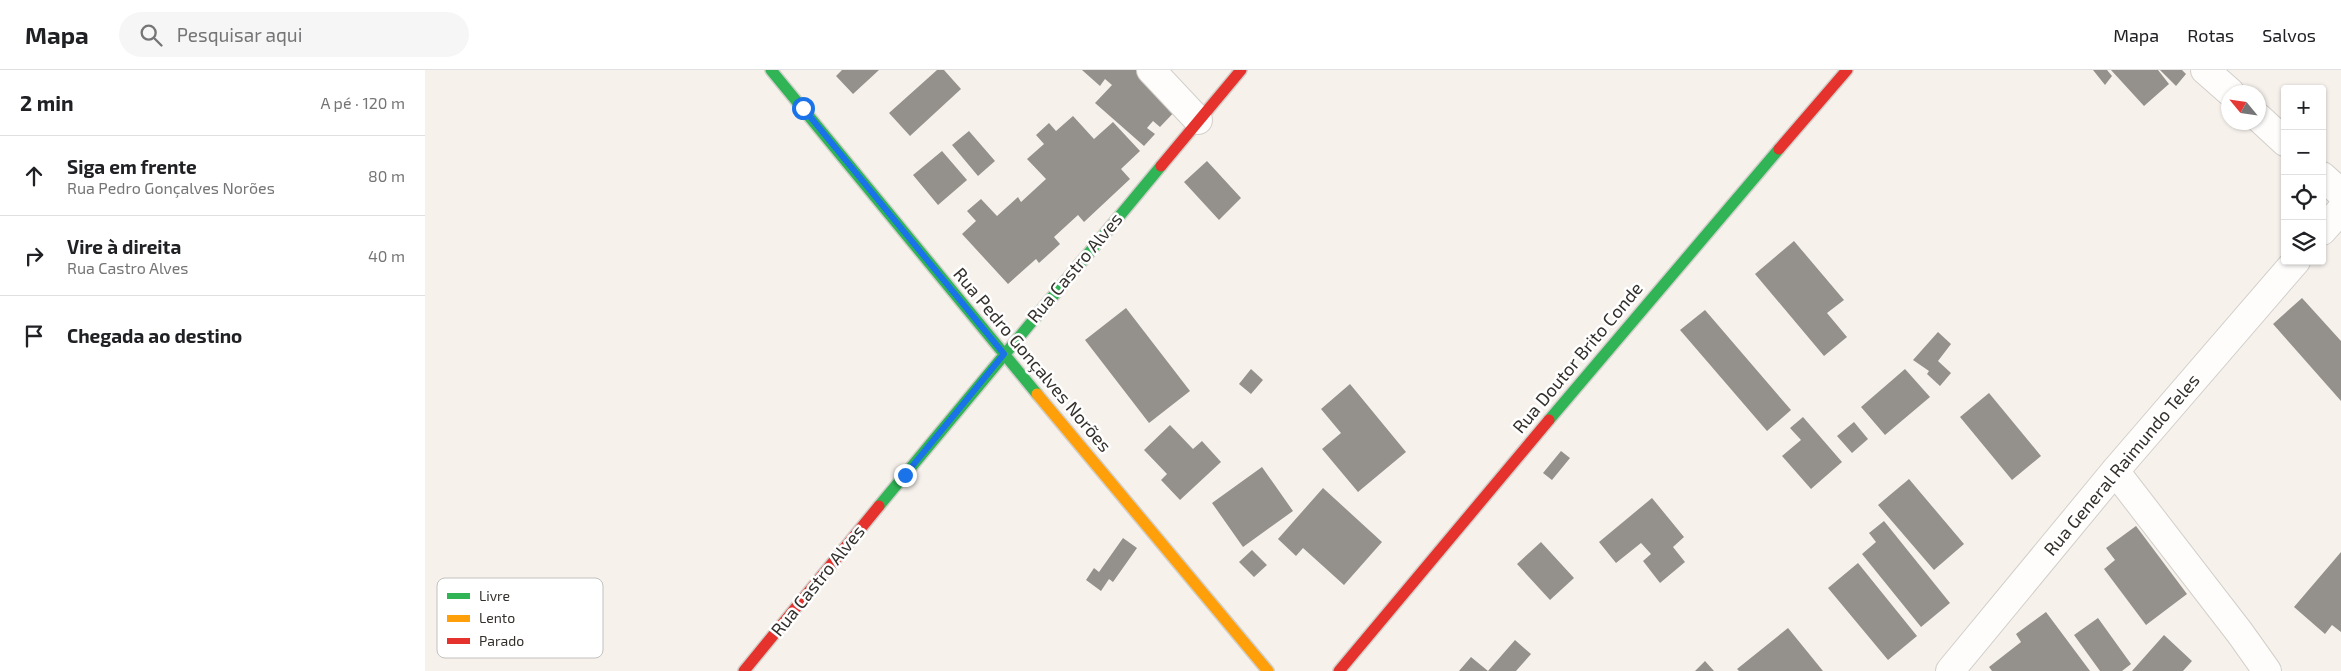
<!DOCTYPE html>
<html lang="pt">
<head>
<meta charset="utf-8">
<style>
	:root { --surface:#fff; --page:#f6f6f6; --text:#202124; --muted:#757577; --line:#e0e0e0 }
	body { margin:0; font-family:"Exo 2",sans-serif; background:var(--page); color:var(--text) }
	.controls { position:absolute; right:15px; top:15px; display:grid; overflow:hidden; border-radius:5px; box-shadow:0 1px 4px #0004 }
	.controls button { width:45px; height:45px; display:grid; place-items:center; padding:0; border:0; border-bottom:1px solid var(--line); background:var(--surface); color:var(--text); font:25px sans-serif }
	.compass { position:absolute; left:1796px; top:15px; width:45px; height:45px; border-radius:50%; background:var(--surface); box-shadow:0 1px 4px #0004; rotate:299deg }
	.stop { position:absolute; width:15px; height:15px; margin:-11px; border:4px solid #1a73e8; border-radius:50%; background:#fff }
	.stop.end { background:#1a73e8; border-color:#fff; box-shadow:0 1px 5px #0008 }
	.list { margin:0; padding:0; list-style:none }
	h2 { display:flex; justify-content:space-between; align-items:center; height:65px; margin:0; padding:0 20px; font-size:21px }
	h2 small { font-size:16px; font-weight:400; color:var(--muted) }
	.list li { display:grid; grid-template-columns:32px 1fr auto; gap:15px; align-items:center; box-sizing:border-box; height:80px; padding:0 20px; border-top:1px solid var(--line) }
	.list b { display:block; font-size:19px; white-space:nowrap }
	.list p { margin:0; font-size:16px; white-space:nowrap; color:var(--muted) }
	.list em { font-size:16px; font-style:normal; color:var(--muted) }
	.icon { flex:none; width:28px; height:28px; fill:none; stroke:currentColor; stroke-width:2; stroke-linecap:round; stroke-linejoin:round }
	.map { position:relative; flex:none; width:1916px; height:601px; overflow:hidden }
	header { display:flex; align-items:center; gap:30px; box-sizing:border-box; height:70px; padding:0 25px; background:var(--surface); border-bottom:1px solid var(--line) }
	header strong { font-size:24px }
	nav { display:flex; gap:28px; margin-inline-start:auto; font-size:18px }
	.search { width:350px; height:45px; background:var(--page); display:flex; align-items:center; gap:12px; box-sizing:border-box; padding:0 18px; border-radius:28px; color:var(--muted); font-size:19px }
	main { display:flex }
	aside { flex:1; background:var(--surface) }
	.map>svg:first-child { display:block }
	.building { fill:#94918c }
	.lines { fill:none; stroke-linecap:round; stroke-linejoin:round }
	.street-casing { stroke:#d2cfca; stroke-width:30 }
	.fast-casing { stroke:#d2cfca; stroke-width:14 }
	.slow-casing { stroke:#d2cfca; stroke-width:14 }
	.jam-casing { stroke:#d2cfca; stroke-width:14 }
	.street { stroke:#fefdfc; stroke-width:28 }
	.fast { stroke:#30b455; stroke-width:11 }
	.slow { stroke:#ff9f0a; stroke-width:11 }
	.jam { stroke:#e5322d; stroke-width:11 }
	.route { stroke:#1a73e8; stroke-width:6 }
	.labels { text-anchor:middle; stroke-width:5; stroke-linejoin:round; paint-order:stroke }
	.street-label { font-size:18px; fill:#33302c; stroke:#fff }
	.key { fill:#fff; stroke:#c2c1c0; stroke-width:1 }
	.key-label { font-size:14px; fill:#33302c }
</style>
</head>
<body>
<header>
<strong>Mapa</strong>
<div class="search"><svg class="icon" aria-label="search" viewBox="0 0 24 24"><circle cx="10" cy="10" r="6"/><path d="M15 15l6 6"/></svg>Pesquisar aqui</div>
<nav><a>Mapa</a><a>Rotas</a><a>Salvos</a></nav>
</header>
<main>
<aside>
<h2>2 min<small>A pé · 120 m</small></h2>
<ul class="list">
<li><svg class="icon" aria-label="ahead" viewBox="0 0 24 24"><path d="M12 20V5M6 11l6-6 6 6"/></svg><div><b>Siga em frente</b><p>Rua Pedro Gonçalves Norões</p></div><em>80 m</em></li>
<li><svg class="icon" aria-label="right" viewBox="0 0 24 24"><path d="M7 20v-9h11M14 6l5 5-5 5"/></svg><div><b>Vire à direita</b><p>Rua Castro Alves</p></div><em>40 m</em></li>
<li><svg class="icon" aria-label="arrive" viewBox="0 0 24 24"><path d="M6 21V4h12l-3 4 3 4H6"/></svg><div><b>Chegada ao destino</b></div></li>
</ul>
</aside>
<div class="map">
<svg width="1916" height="601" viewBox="0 0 1916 601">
	<rect width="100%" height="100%" fill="#f6f1eb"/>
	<path class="building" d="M417,0H454L428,24L411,6Z
		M512,0H519L536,19L485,66L464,43Z
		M657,0H712L754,37L735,57L728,51L722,58L730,64L719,76L670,33L687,15L680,9L675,16Z
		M1668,0H1682L1687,6L1680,15Z
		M1686,0H1733L1744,14L1719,36Z
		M1735,0H1757L1761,4L1751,16Z
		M648,46L669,69L688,52L715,81L696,99L705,109L659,152L653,145L629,167L635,174L614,193L611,189L583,214L537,164L551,151L542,141L556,129L572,146L593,127L596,132L621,109L602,89L619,74L611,65L624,53L631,61Z
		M544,61L570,91L553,106L527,75Z
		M517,81L542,110L513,135L488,105Z
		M782,91L816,128L794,150L759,112Z
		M1369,171L1419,230L1402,243L1422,267L1399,286L1330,204Z
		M1877,228L1916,271V331L1848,254Z
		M701,238L765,321L724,353L660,270Z
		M1280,240L1366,340L1342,361L1255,260Z
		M1513,262L1526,274L1513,291L1526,303L1515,316L1502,304L1504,301L1488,290Z
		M826,299L838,310L826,324L814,314Z
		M1480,299L1505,327L1460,365L1436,337Z
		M925,314L981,382L933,422L897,379L916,363L896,339Z
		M1564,323L1616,386L1587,410L1535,347Z
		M1378,347L1417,392L1386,419L1357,386L1376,370L1365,358Z
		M1429,352L1443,369L1427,383L1412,366Z
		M745,355L768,379L777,371L796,392L755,430L736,410L742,404L719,380Z
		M1136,381L1145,388L1127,410L1118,403Z
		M837,397L868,441L818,477L787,433Z
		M1484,409L1539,474L1509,500L1453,435Z
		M898,418L957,472L919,515L878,478L871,486L853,469Z
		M1227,428L1259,467L1248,477L1260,492L1235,513L1218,491L1226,484L1216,473L1191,493L1174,472Z
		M1459,451L1525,533L1496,557L1437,484L1451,472L1444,463Z
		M1711,456L1762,524L1721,555L1679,499L1690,490L1681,478Z
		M698,468L712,478L688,512L684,509L676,521L661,510L669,498L674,502Z
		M1116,472L1149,508L1125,530L1092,494Z
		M827,480L842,495L829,507L814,492Z
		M1916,482V562L1907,555L1900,564L1869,537Z
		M1433,493L1492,566L1463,590L1403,518Z
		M1621,542L1665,601H1567L1564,597L1596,572L1591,564Z
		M1673,548L1706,594L1697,601H1675L1649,565Z
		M1363,558L1398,601H1314L1312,599Z
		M1739,565L1767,591L1758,601H1707Z
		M1090,570L1106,584L1091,601H1063Z
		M1046,587L1063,601H1034Z
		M1280,591L1289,601H1270Z"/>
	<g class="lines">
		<defs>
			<path id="street" d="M726,0L773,50
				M1780,0L1805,22
				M1834,48L1860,72
				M1897,106L1916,123
				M1897,161L1916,140
				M1690,401L1815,563L1842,601
				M1525,601L1690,401L1871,191"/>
			<path id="fast" d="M346,0L612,324
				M1124,350L1354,79
				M454,436L736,96"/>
			<path id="slow" d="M612,324L843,601"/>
			<path id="jam" d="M1354,79L1422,0
				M736,96L816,0
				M319,601L454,436
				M914,601L1124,350"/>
		</defs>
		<use href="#street" class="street-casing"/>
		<use href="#fast" class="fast-casing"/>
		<use href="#slow" class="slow-casing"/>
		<use href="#jam" class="jam-casing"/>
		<use href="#street" class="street"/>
		<use href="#fast" class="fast"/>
		<use href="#slow" class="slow"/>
		<use href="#jam" class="jam"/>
	</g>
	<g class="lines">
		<path class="route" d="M378,38L579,284L480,405"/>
	</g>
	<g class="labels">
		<g class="street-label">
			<text transform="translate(650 198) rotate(-50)" y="6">Rua Castro Alves</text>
			<text transform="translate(1153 288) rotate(-50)" y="6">Rua Doutor Brito Conde</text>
			<text transform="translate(607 290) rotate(50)" y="6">Rua Pedro Gonçalves Norões</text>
			<text transform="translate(1697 395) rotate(-50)" y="6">Rua General Raimundo Teles</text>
			<text transform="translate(393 511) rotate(-51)" y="6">Rua Castro Alves</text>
		</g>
	</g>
	<rect x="12" y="508" width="166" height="80" rx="8" class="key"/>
	<rect x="22" y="523" width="23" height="6" fill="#30b455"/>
	<rect x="22" y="545" width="23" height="7" fill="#ff9f0a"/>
	<rect x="22" y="568" width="23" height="6" fill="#e5322d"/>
	<g class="key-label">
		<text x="54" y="531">Livre</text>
		<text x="54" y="553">Lento</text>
		<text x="54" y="576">Parado</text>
	</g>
</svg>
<div class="controls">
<button>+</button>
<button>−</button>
<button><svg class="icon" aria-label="locate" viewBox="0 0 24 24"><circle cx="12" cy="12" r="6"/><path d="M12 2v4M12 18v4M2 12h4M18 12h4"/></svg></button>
<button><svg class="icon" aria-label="layers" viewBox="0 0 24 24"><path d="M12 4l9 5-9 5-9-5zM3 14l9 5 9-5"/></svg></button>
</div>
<svg class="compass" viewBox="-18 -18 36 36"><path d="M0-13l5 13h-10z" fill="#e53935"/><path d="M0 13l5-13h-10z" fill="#757577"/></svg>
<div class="stop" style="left:378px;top:38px"></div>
<div class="stop end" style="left:480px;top:405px"></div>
</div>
</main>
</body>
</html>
